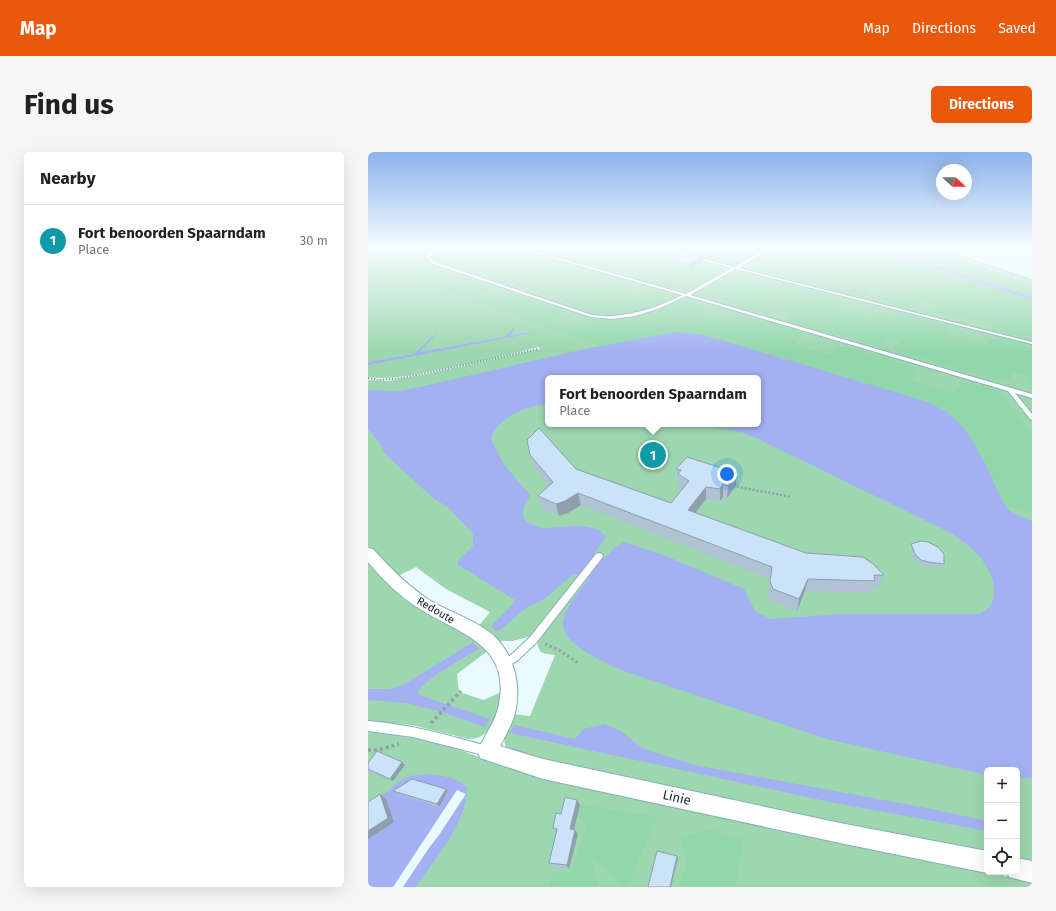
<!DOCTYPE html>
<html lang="en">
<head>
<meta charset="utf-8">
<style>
	:root { --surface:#fff; --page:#f6f6f6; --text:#222; --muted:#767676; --line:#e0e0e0; --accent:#ea580c }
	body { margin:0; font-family:"Fira Sans",sans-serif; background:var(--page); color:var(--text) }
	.controls { position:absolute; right:12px; bottom:12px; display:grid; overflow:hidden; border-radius:6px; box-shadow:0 4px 16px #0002 }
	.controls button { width:36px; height:36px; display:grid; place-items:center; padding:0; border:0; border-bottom:1px solid var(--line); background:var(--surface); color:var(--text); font:20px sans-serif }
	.compass { position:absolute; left:568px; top:12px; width:36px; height:36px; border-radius:50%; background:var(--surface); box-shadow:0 4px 16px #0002; rotate:112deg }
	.you { position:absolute; left:359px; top:322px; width:14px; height:14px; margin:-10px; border:3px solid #fff; border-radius:50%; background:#1a73e8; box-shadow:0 0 0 6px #1a73e833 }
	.badge { display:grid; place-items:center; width:26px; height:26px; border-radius:50%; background:var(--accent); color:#fff; font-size:13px; font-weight:700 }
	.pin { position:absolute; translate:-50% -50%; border:2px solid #fff; box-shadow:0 1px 4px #0006 }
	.popup { position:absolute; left:177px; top:223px; width:216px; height:52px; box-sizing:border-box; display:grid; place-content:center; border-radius:6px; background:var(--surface); filter:drop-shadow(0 1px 3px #0005); font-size:13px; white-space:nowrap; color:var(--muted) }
	.popup b { font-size:15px; color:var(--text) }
	.popup::after { content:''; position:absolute; left:50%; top:100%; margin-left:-8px; border:8px solid transparent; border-top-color:var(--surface) }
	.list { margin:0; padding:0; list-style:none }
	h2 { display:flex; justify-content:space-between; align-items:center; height:52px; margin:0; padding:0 16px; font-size:17px }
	h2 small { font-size:13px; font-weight:400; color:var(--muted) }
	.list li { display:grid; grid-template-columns:26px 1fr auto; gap:12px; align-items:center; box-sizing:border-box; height:72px; padding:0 16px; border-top:1px solid var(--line) }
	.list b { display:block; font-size:15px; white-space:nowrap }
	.list p { margin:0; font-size:13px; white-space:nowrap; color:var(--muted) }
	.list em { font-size:13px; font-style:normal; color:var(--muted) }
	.icon { flex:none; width:22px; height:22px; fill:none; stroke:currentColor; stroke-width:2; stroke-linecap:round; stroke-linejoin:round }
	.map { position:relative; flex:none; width:664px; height:735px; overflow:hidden; border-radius:6px }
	header { display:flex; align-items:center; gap:24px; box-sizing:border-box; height:56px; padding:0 20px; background:var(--accent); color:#fff }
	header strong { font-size:19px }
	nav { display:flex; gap:22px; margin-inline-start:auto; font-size:14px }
	.intro { display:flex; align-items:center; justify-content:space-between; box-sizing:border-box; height:96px; padding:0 24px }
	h1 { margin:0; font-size:28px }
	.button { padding:10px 18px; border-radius:6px; background:var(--accent); color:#fff; font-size:14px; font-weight:700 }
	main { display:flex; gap:24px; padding:0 24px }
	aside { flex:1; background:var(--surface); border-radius:6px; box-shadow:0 4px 16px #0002 }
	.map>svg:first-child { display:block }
	.green { fill:#9cd7af; fill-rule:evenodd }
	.forest { fill:#92d7a9 }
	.water { fill:#a3b1f3; fill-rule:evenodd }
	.pier { fill:#eafafe }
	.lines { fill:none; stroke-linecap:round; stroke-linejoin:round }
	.service-casing { stroke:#88afb8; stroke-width:2 }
	.minor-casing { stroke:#88afb8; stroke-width:2 }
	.path-far4 { stroke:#91a0a4; stroke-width:1.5; stroke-dasharray:1 1; stroke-linecap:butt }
	.path-far3 { stroke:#91a0a4; stroke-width:2; stroke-dasharray:1.5 1.5; stroke-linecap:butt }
	.path-far2 { stroke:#91a0a4; stroke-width:2.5; stroke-dasharray:2 2; stroke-linecap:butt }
	.path-far1 { stroke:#91a0a4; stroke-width:3; stroke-dasharray:2.5 2.5; stroke-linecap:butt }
	.path { stroke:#91a0a4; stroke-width:3.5; stroke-dasharray:3 3; stroke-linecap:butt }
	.service { fill:#fff; fill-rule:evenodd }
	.minor { fill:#fff; fill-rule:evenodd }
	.wall { fill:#afc3d5 }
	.shaded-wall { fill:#8e9fae }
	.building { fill:#cbe3f8; stroke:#8e9fae }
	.labels { text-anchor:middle; stroke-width:3.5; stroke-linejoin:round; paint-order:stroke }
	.street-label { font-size:11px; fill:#152428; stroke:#fff }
	.near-street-label { font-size:13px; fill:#152428; stroke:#fff }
</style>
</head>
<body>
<header>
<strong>Map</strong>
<nav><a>Map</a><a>Directions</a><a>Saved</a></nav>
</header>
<div class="intro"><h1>Find us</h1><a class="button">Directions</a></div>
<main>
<aside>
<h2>Nearby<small></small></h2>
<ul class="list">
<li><span class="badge" style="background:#0f9aa8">1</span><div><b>Fort benoorden Spaarndam</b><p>Place</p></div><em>30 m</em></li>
</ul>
</aside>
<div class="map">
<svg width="664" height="735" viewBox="0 0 664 735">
	<rect width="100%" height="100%" fill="#eafafe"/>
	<path class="green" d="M0,97H561L664,132V711L649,708V618H619V702L475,674L142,600C130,589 140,575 145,562L162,564L187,503C175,501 171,503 169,489L163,484L145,489H133L130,491L110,475L122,460L78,437L48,415L28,425L0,394V228L20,229L54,223L172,197L171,195C136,204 102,212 68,218C45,223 23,228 0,225ZM180,226H390V272H180Z
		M567,97H574L664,127V130Z
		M0,409L121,498L89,522L91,540L116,548L135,539C135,547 132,554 129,561C124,575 118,587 101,587L44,573L0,569Z
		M0,580C45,583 86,595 128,611L619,720L664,729V735H0Z"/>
	<path class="forest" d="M43,97H59L51,105L52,109L61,113L47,121L64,127L79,122H85L124,135L109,143L131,150L144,145L153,144L195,159L194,162L181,169L207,178L221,171L264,167L313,149H320L337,154L338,156L329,163L356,171L366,165H381L432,179L436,183L426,193L461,203L469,196L476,194L542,214L550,219L543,228L586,242L594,231C607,231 626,235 636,244L664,282V363L637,353L617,312L598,279L353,188L331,182L308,180L231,194L13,115Z
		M73,97H112L131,103L142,99H148L187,110L175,116L196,122L207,118H215L257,131L245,137L269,145L287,138L303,143L302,146L298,149C280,156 257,166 237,164C222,162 207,153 193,148V145L202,140L196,138L187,142L179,143L124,125L126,122L134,118L128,116L111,121L73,109L69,105L70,100Z
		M194,97H244L250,99L254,97H283L310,105L298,112L322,118C336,111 339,111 354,115L356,118L322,137H311L254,122V119L266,112L254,109L241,115L232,116L185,102L186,100Z
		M302,97H391L372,109L361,112Z
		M416,97H504L664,148V179L662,183L649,184L624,178L627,173L597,165L577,164L564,159L570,152L553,148L547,155L539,156L510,148L511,143L515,141L546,137L547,134C538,123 509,121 496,125V129L500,133L502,140C494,147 470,143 463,136L471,129L456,125L449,130L439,132L382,117L397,109L394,108L379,111L389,106L402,109L415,101Z
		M365,121L385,124V126L376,132L405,139L414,133L426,134L472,147L477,150L470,157L501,165L507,160L525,165L530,161L581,174L586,176L579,185L616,195L622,187H636L664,194V237L658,231L661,224L646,220L641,228L632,229L529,199L527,196L533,189L520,186L516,190L512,191H498L421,169L419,166L426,160L417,157L409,163H401L333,143V138Z
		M203,651L289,665L259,735H256L223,705L231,735H180L185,720L202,721L219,671L198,657Z
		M341,677L375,687L367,735H312L319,709L311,686Z"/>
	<path class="water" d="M504,97H524L573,115L664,145V148Z
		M146,175H147L143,183L170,180L0,213V210L46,202L69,180H70L52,200L136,185Z
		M308,180L331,182L353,188L560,250C569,255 579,259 586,266C610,289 622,324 637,353L642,359L664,369V626H649V618H619V623L459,587L253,518C238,511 196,493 195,474C194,458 211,440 220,428L208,422L203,424L180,444L168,452L161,454L129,480L123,474L146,451L147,448L89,412L91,407L105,394V382L81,356L65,346L17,302L10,289L0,277V238L30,239L52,235L217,197ZM180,226H390V272H327L373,280L386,285L581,380C601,392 624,411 626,436C626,443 626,449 622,454C620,457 615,460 612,462H473L403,467L387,459L376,437L298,404L256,390L246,396L237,406L226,402L238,385C226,368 196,376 178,376C169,376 152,370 155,358C156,353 160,348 162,343L135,311L123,287C129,266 160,252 180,253Z
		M105,490L111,497C98,505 55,527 50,541L51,543L122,567L117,575L71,559L37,551L0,548V537H22L35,533Z
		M237,572L251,578L276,597L327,613L559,656L619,669V679L462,650L142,581L146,573L207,587L215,577Z
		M57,622C73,624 87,623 99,636C99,672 67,706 48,735H0V652L19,640L30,630L42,624Z"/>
	<path class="pier" d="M89,638L98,642L71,683L61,696L35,735H25Z"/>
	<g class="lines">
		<defs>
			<path id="service" d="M65,97H69L62,106L67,110L224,163C231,163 238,165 245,164C269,162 293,154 314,143L153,97H159L318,142L364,116L290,97H296L367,115L392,100L394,97H398L394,102L370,116L664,190V192L368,117L322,143L664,242V246L647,241L664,262V268L662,267L640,239L318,144L290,157L267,164L244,167L223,165L65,112L58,106L60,102Z
				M231,401L234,402L235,404L234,406L168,491L149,509L136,516L133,515L132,512L133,509L143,503L162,485L228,402Z
				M0,569C41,572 80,583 119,594L123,595L124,599L123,603L119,604L45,585L0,579Z"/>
			<path id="minor" d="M0,396L5,397C22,416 40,434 61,448C80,459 102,466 120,479C145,497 154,532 147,561C144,572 138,583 132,594L175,607L472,671L619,699V720H621L619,721L472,691L175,627L112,606L110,599C116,583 128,570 131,552C143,492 91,482 52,457C32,445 15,428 0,410Z
				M649,706L664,709V731L641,725L639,720H649Z"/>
		</defs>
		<use href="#service" class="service-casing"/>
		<use href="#minor" class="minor-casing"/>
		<path class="path-far4" d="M563,97L664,131
			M0,115L30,97"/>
		<path class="path-far3" d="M0,226L11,228L35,226L170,197"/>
		<path class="path-far2" d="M365,334L424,345"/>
		<path class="path-far1" d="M177,492L191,498L210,511"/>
		<path class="path" d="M63,571L93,539
			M0,598H10L31,592"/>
		<use href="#service" class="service"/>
		<use href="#minor" class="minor"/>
	</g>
	<path class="wall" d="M319,97H360L341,107L335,105V110L322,117L300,111V106L319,101Z
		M159,288L208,317L303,351L314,337L310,334V329H309L308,317L368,334L359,346L355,345L352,349L338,347L328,361L438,401L516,423L511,435H505L503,441L437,439L429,459L403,449L400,442L402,427L213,353L200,361L191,364L174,356L170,344L181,334L166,315Z
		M543,392L576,412L574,415L559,414L551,411L545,405L542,395Z
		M0,611L37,613L25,629L0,619Z
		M25,639H80L71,655L28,641Z
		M209,648L212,653L206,678H207L210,682L201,717L184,714L181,711L188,681L185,676L193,662Z"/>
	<path class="shaded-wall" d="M351,97H360L341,107V102Z
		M335,105V110L322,117V112Z
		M369,321L368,334L359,346L360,334Z
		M355,332V345L352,349V337Z
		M338,335V347L320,370V358Z
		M210,341L213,353L200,361L191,364L188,352Z
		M440,427L437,439L429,459L431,447Z
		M34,610L37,613L25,629L22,627Z
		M78,637L80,639L71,655L69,652Z
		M12,642L18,647L26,670L0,687V679Z
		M209,648L212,653L205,682L202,677Z
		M207,678L210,682L201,717L199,713Z
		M309,704L310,706L303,735H302Z"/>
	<path class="building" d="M319,97H351L341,102Z
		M313,100L335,105L322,112L300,106Z
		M171,276L208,317L303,351L321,329L310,322L313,318L308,317L319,305L369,321L360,334L355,332L352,337L338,335L320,358L438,401L495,405L505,412L516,423H506L507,429L440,427L431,447L405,437L402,429L404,415L210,341L197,349L188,352L170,344L185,330L162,303L159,288Z
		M553,389L560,390L570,395L576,402V412L561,410L553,408L547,402L543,392Z
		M9,599L34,610L22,627L0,617V611Z
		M44,627L78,637L69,652L25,639Z
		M12,642L20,666L0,679V650Z
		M197,645L209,648L202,677L207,678L199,713L181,711L189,677L185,676L188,661L193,662Z
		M289,699L309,704L302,735H280Z"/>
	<linearGradient id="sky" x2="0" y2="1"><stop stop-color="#8cb3ec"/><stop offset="0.48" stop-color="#f6fdff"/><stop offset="1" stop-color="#f6fdff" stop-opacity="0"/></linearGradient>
	<rect width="664" height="200" fill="url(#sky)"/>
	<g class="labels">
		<g class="street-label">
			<text transform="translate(68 458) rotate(30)" y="4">Redoute</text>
		</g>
		<g class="near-street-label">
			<text transform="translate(309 645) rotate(13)" y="5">Linie</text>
		</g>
	</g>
</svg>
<div class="controls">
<button>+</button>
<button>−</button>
<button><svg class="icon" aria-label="locate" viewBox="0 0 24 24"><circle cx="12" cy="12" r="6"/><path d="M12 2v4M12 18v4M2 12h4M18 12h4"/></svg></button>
</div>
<svg class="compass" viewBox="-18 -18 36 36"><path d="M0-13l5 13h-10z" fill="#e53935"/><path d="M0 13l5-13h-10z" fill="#767676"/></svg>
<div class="you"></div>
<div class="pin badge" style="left:285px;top:303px;background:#0f9aa8">1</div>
<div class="popup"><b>Fort benoorden Spaarndam</b>Place</div>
</div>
</main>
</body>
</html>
